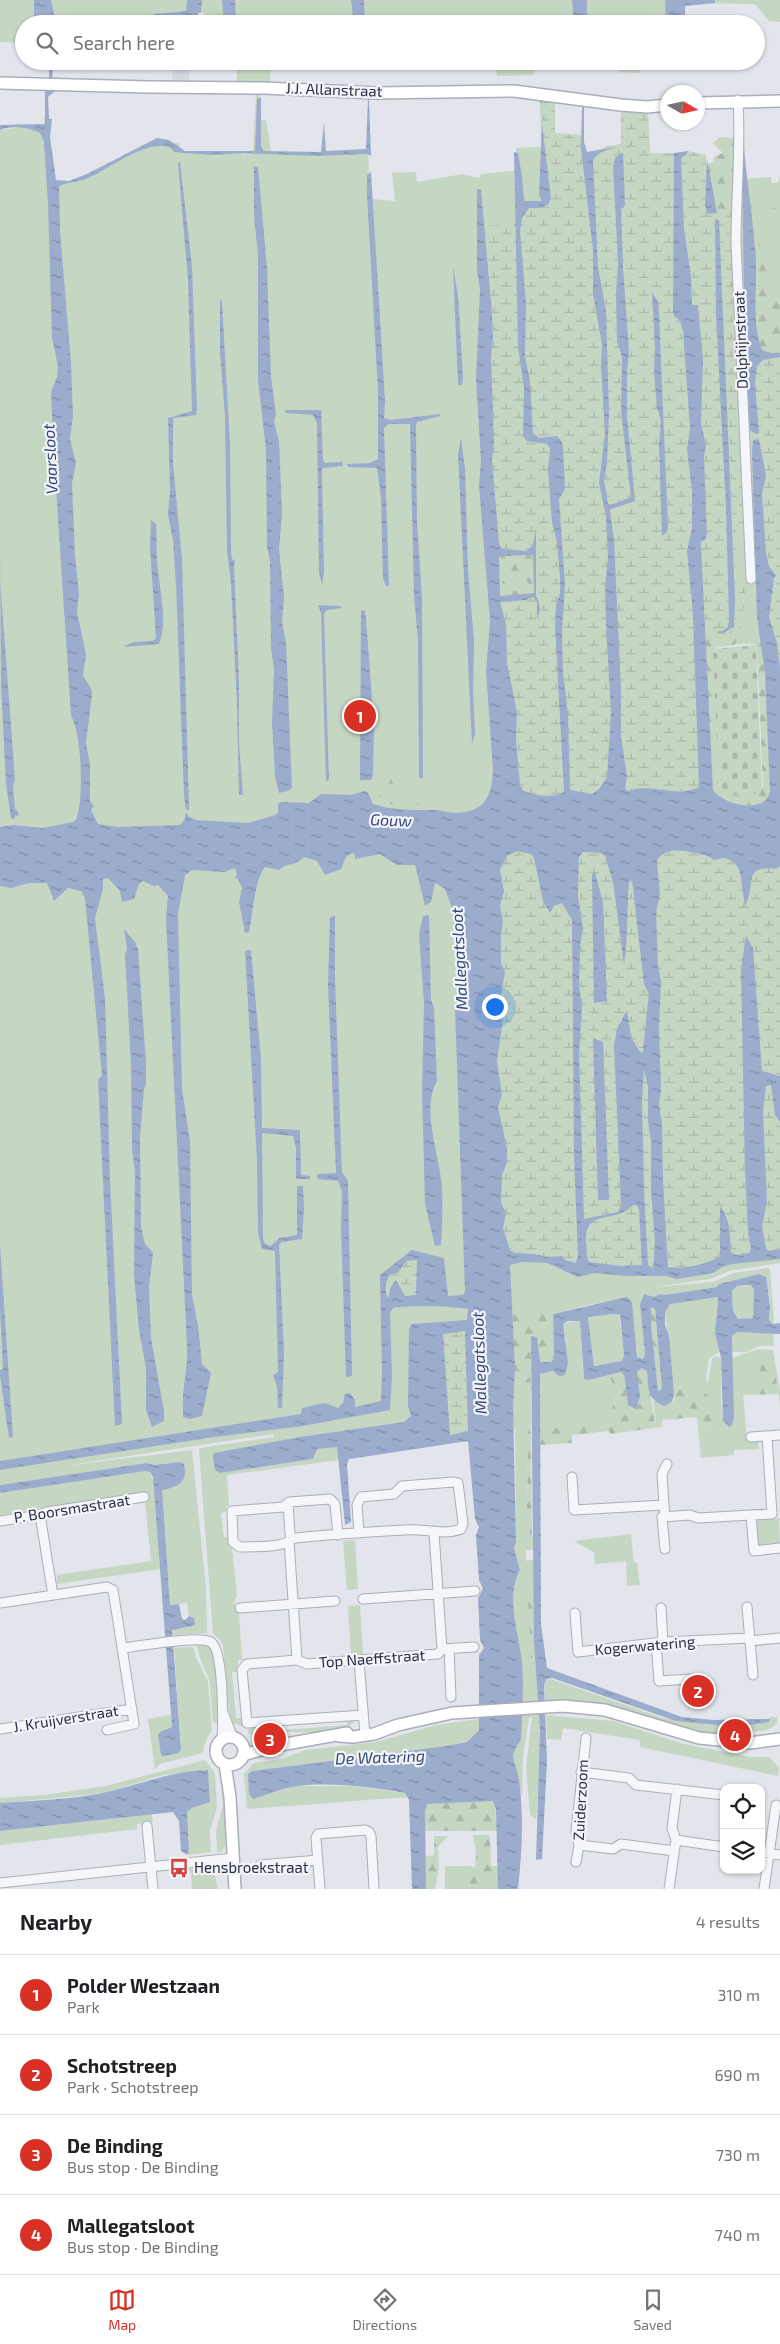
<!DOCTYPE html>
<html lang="en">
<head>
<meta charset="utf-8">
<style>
	:root { --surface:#fff; --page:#f2f2f2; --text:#202124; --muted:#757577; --line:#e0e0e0; --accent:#d93025 }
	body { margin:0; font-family:"Exo 2",sans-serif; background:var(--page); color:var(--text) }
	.controls { position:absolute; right:15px; bottom:15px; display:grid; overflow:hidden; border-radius:10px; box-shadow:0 1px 4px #0004 }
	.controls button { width:45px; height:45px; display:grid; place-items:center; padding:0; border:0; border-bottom:1px solid var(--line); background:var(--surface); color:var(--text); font:25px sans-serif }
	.compass { position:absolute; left:660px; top:85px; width:45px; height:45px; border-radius:50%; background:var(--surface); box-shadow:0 1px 4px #0004; rotate:99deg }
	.you { position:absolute; left:494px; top:1006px; width:18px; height:18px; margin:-12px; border:4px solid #fff; border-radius:50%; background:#1a73e8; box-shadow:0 0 0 8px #1a73e833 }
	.badge { display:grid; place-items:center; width:32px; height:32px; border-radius:50%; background:var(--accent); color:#fff; font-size:16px; font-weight:700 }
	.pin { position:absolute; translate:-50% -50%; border:2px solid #fff; box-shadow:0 1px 5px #0006 }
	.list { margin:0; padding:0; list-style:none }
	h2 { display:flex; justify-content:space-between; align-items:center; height:65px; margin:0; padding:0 20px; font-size:21px }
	h2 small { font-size:16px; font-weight:400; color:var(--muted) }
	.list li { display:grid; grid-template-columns:32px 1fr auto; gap:15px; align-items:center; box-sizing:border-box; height:80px; padding:0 20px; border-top:1px solid var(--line) }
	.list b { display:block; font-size:19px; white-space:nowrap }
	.list p { margin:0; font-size:16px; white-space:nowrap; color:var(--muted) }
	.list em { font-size:16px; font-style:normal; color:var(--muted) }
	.icon { flex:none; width:28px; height:28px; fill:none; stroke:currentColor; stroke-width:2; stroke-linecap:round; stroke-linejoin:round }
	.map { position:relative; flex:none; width:780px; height:1889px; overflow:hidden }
	.search { position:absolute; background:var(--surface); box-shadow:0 1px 4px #0004; left:15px; right:15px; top:15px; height:55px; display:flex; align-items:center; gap:12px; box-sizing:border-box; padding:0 18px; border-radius:28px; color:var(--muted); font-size:19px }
	.sheet { height:385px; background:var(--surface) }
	nav { display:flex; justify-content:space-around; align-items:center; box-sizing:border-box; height:70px; border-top:1px solid var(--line); background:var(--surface); font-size:14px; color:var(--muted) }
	nav a { display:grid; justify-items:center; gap:2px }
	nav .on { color:var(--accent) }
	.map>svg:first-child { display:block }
	.built { fill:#d4d7e0 }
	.green { fill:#c5d6c3; fill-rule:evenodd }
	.forest { fill:url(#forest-firs) }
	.wetland { fill:url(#wetland-marsh); fill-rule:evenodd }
	.cemetery { fill:url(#cemetery-stones) }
	.water { fill:url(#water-ripples); fill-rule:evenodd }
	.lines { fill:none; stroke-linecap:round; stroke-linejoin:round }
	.street-casing { stroke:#aaaeb9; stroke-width:11 }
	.secondary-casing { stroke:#aaaeb9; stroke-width:14 }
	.street { stroke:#f5f6f9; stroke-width:9 }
	.secondary { stroke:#fff; stroke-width:11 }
	.labels { text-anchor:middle; stroke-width:4.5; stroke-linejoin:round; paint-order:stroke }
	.street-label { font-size:15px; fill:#292f44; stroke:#f2f4f8 }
	.poi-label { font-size:15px; fill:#292f44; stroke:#f2f4f8; text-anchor:start }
	.water-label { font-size:16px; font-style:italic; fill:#31477b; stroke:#f2f4f8 }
</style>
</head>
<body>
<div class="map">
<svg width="780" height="1889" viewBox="0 0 780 1889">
	<defs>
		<pattern id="forest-firs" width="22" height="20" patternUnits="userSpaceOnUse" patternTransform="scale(1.25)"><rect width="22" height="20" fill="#c5d6c3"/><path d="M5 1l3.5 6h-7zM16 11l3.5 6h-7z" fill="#a9b8a9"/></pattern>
		<pattern id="wetland-marsh" width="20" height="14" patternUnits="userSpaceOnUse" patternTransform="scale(1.25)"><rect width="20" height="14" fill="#c5d6c3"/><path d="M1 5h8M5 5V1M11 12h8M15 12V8" fill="none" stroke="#a9b8a9"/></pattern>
		<pattern id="cemetery-stones" width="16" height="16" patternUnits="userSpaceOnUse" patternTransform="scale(1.25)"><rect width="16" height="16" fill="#c5d6c3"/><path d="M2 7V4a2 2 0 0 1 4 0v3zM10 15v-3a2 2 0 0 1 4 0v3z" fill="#a9b8a9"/></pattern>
		<pattern id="water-ripples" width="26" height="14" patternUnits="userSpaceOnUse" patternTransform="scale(1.25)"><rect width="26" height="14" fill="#9caccd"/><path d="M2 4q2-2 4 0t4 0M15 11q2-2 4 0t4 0" fill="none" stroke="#7f8ca8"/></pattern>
	</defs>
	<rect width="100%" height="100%" fill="#e2e5eb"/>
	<path class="built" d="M172,61H189V82H173Z"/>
	<path class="green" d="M0,0H780V22L769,21L755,4L683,3L684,24H207L204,13L159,14L150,21L120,24H24V46L10,42H0Z
		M237,61H271L270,84L234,83L237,79Z
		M496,61H534V75L497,76Z
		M594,61H641L640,73L620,72L614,65Z
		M256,94H260V120H266L271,152L368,154L371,203L373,199L395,201L392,173L416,172L417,182L463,174L479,178L481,174L514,171L516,223H520L516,148L541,147L540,99L555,101V133L582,135L584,153L621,144V110L650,153H663L707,165H713L718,157L734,142L737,108L743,110L746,179L771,177V183H778L780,176V1263L729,1271L710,1279L653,1287L713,1282L733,1273L768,1268L770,1270L774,1321L773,1324L769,1320C772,1306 770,1285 759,1274L719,1284L717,1287L665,1295L658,1294L654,1297L647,1295L640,1304L645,1354L643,1359L637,1357V1354L631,1300L592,1304L553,1314V1310L515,1384L531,1382V1432H528L527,1517L530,1523L528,1532L534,1539V1550H526V1561L534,1559V1595L531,1596L532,1659L536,1660L541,1758L536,1819L530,1815L526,1768L532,1717L529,1718L523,1758L522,1797C519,1781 512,1763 514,1747L517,1745C522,1717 524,1689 521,1661C519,1632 505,1598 520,1570L514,1548L516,1542L515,1429L468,1442L466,1440L348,1458L338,1455L339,1460L227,1475L229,1506H226V1512L221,1513L224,1537H228L230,1548H232L237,1596L234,1603L239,1613L242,1660H238V1672H232L236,1718H242L245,1724L243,1727L233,1723L229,1711L223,1646L220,1640L213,1633L199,1450L200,1448L274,1437L273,1434L63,1466L192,1450L206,1589L207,1633L173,1635L172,1629L188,1628L194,1618L189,1616L187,1603L170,1605L161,1489L181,1462L154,1465L147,1463L0,1485V130L16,128V124L44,125V118H48L51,185C62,182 75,182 86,177C118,164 141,140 179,143V152H253ZM756,643L767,787L724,791L716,646ZM274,1443L336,1447L317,1449L313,1459L220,1473L215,1470L214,1453Z
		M751,1285L754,1290L753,1318L738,1320L733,1311L732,1291L737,1286Z
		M713,1296L717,1297L718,1300L716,1319L719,1352L709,1358L706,1380L708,1383L712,1359L714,1356L721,1358V1402L724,1425L732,1386V1358L758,1349L773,1350L780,1390L777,1387L773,1355C766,1368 757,1388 743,1395L747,1438H758L759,1449L734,1450V1455L701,1458L699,1439L707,1438L706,1425L712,1424L710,1416L682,1388L674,1389L665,1313L670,1304Z
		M614,1314L619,1315L624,1355L622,1361L594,1366L588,1317Z
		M577,1320L580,1321L583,1375L589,1380L610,1375L612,1383L618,1385L620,1391L614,1400L613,1418L610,1422L570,1423L549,1430H539L540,1374L553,1371L556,1373L566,1341L563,1324Z
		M737,1332L773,1333L774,1346H759L746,1352H732V1336Z
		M674,1393L676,1419L662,1420V1423H656L653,1400L656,1402L673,1401Z
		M145,1471L150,1472L154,1483L160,1569L57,1584V1575L151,1561L145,1501L148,1500L147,1493L51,1507L28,1514L26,1511L0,1515V1493Z
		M779,1518L780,1546L757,1548L755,1520Z
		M631,1534L634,1563H637L640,1585L627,1586L626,1561L595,1564L594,1552L574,1541Z
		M355,1540L358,1589L347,1590L343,1541Z
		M360,1605L363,1654L351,1655L348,1606Z
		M203,1643L215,1654L218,1723H213L210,1682L200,1658L196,1644Z
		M191,1647L194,1648L196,1658L208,1681L212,1731L207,1738L202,1753L160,1764L155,1769L148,1719L171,1715L172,1727L160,1732L181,1745L174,1648Z
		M548,1678L663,1718L710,1725L769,1722V1717H777V1723C767,1734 757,1731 743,1731C735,1731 727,1734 720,1734C678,1734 639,1712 598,1703C581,1700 563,1700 545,1701L544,1681Z
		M546,1715L613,1721L684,1744L750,1757H769L779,1768L778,1776L640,1747V1740L563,1728L561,1740L547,1739Z
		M479,1719V1730L467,1742L446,1746L252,1771L248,1775L253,1799L297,1786H351L392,1791L405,1793L407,1797L247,1809L244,1774L254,1763L282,1759L305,1750L376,1742L436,1725Z
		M348,1720H353L354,1722C341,1737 302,1731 283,1732C271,1732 260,1735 249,1734L247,1730L252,1727L270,1726L271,1731L347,1725Z
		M205,1760L215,1773L217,1807L210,1831L211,1852L187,1855L189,1850L187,1812L192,1808L210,1802L208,1770L163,1775L110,1791L89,1795L0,1803V1798L44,1795L106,1786Z
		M221,1781H224L227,1842L222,1851L217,1853L216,1831L223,1806Z
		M152,1814L153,1822L137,1824V1829L0,1845V1831Z
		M213,1866L218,1889H192L191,1873L188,1869Z
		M445,1866H469V1889H445Z"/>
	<path class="forest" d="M735,135L733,210L717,213L708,164L713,162L714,157L723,153L713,143L720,137L730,138Z
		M750,200L780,210V222L779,212L769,213L761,210L756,214L762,263L766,265L767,285L780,284V353H771L762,350L757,339Z
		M533,555L534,593L504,596L502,581L505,582L506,591H518L530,587L522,571L502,573L501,556Z
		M705,629L722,631V634L728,632L740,638L734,645L713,648L719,790L725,796L756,795L763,786L757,644H745L746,636L760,637L765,673L770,791L767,799C751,810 724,806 713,790Z
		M391,779L402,802L420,804L406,808L382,802L379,797Z
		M551,1307L553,1314L554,1359L551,1362H540L531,1336V1382L515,1384L512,1312Z
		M651,1307L655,1309L662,1389L658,1391L651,1325Z
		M770,1354H773L777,1387L780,1390V1407L779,1394L743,1395C761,1387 756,1366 770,1354Z
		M642,1368L647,1371L655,1423H662V1427L610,1434L609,1431L572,1435V1443L539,1445V1430H549L570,1423L612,1421L613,1403L620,1391L618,1385L612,1383L610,1375L621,1372L624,1375L627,1398L639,1405L637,1372Z
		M682,1388H697L710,1397L712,1424L706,1425L707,1438L699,1439L697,1417L676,1419L674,1389Z
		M528,1431L531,1432L532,1539L529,1536L530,1523L527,1517Z
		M534,1595V1642L536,1660L531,1658L528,1598Z
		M489,1800L494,1801L495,1804L497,1831H425V1811L427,1804Z
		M473,1835H489L490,1838L491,1866H498V1889H469V1866L475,1868L476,1852Z
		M434,1836H448L438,1847L439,1867L435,1889H426V1856L434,1855Z"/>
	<path class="wetland" d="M539,98L555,100V134L581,135L583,172L586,176L593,250V293L602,345L601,366L605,434L599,483L608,504L604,481L607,463L609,413L607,348L605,295L598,267L593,162C596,151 606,153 614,147L603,149L604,147L621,144V107L648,111L650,153H674L673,310L674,316L680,321L683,331L690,428L687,450L692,491V528L687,551L693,615L700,776L699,787C677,798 652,783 628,791L625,789C628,768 621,749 620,729C618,657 620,583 609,512L606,516L608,559L605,585L606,625L611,712L609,759L607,777L599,789L592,794L570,791L559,795H551L533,794L521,789L516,740L517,712L507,663L506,624L500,602L535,598L538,617L535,550L536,531L532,548L525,551L502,549L499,544L492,460L494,442L491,356L493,340L484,226L519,223V206H544L551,198ZM522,380L531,401L533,433L539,438L557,436L562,442L565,489L559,499L565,584L562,626L557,542L552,523L548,470L550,448L547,444L531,441L523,431L524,388Z
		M688,151L706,155L705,206L711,214L733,210L746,525L737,526L739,580H747L740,638L728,632L735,621V587L724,306L717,219L715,220L716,315L726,508L729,619L728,627L725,630L705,629L701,546V542L707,537V504L704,457L706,445L701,423L703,360L698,306L692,305L691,276L684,229L681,157L687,154Z
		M780,357V668L777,643L769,617L772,570L766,553L762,493L766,476L761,441L759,439L753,440L750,430L756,434L759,428L755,383L757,366L763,360Z
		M674,850L706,855L713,859L725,858L735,864L740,872L745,905L752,881V875C757,866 766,868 776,869L780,866V1076L762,1071L753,949L745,937V946L743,1082L748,1233L751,1248L749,1253L737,1255L731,1253C730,1237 732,1220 720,1207V1257C702,1265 688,1268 669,1267L663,1180L662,1124L659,1104L661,1090L659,1028L661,981L658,966L656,912L660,895L657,861L664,853Z
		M517,851L531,854L534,858L543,901L552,909L562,902L572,920L574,1157L578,1255L576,1263L565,1260L562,1256L547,1257L534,1254H514L510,1250L503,1228L506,1214L501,1202L502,1175L507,1163V1148L498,1107L500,1086L497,1061L504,1013L501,996L505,972L501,963V934L503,922L500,906L504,884L500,870L507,856Z
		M583,852L601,853L605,856L613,882L624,963C627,952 625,942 626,932C627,914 627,897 629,880H632L644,983L649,994L648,1001L645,1044L643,1052H640L631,1037L624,1015L617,1029L621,1205L618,1212L583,1219L579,1054L582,1005L579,987L580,947L583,928L578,878L579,857Z
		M644,1068L648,1087V1121L651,1142V1191L655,1242L653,1269L648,1266L644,1190Z
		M768,1085C778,1093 770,1112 780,1122V1249L768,1251C757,1236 765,1217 767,1202C769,1181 755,1096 768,1085Z
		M633,1205H637L639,1210L642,1265L621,1266L589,1262C586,1256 587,1250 586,1243C584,1207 615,1225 633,1205Z
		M417,1259L416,1295L405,1296L402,1288L390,1298L386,1294V1283L390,1274L398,1273L406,1261Z
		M465,1331L468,1431L450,1435L443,1333Z"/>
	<path class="cemetery" d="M756,645L762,786L756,794L725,795L719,790L713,649Z"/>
	<path class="water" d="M34,0H51L55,19L58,21L71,19L78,24H37L34,16Z
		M187,0H202L201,12L198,13V17H159L156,24H151V17L155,14L186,11Z
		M222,0H235L236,24H224Z
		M351,0H364L365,24H354Z
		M572,0H587V24H574Z
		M665,0H715V3L685,6V19L682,24H666Z
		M49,61H53L52,88H55V91L48,97L49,119H52L50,137L56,180L69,181L87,174L157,138L169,140L185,151H255L257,98H261V146L264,151L321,152L324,122L326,151L366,149L368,98L369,100L371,156L367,154L317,156L245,153L211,155L174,152L171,148C146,138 109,170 86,179C77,182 67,182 59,186L60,231L71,363L73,415L70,439L76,463L72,483L75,555L79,594L77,612L86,654L83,676L91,688L92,694L86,743L90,765V802L94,806L91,810L98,824L117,827L180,825L185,819L186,812L189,817L196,820L248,823L275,815L278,813V804L281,802L309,803L321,794L351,795L365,791L368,793L373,804C394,811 413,810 435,810C441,810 448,813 454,813C484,813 492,797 493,770L486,672L490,621L479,485L481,461L476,379L480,289L477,270V189L481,190L492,313L493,340L491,356L494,442L492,460L499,543L502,549L525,551L532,548L536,530V596C540,602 541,612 537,619V602L533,597L526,600L500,602L506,624L507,663L517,712L516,740L520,784L523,791C534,795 554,799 564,792L555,625L556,605L560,593V576L557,542L552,523L548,470L550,448L547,444L527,441L523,436L524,388L518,347L514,152L518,153L522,176L524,201H542L539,195L542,124L551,198L548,205L537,208H529L522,218L520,231L526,303L525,356L530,382L533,433L539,438L557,436L562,442L563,449L565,489L559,499L565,584L562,632L563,673L568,714L570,790L592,794L599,789L607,777L611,712L606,625L605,585L608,559L606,516L599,483L605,434L601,366L602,345L593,293V250L581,148L582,107H584V142L587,152L617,147C607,151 596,151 593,162L598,267L606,311L609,413L607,463L604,481L608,504L611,505L631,497L621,411L622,357L617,341L616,294L618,263L613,166L615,158L621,153H623L625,205L621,209L623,267L629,351L627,373V416L635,501L611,509L610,511L614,540L621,690V737L627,776L625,789L628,791C651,782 677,799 699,787L693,615L687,551L692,528V491L687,450L690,428L683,331L680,321L674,316L673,310L674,153L688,151L687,154L681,158L684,229L691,276L692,305H698L703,360L701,423L706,445L704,457L707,533L705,540L701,542V546L713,790C723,805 766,815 770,791L765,673L757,617L752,452L753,440L759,439L766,476L762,493L766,553L769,566L776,576L774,578L769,617L777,643L780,668V866L776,869C742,865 757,882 745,906L740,872C738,865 730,858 723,858C721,858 716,860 715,860C711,859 708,855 704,855C690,852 665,844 657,861L660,895L656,912L658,966L661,981L659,1028L661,1090L659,1104L662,1124L663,1180L668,1267C688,1269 702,1265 720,1257V1206C731,1220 730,1236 731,1253L737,1255L749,1253L751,1248L748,1233L745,1171L741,969L746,936L753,948L762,1071L780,1076V1122L775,1115L771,1085L766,1086L763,1112L767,1201L762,1227L766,1248L768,1251L780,1249V1259L732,1264L724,1266L713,1273L677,1279L666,1276H625L594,1273L578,1277L547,1263L522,1262L510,1265L515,1368L513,1407L516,1542L514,1548L520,1570C505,1598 519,1633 522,1662C524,1688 522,1715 521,1740C507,1758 516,1760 519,1780C524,1816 522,1852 518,1889H498L496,1809L493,1801L427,1804L425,1811L426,1889H412L409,1800L405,1793C371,1787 332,1782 298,1786C283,1788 268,1795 253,1799L249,1794L248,1774L252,1771L446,1746L467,1742L479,1730V1655L484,1648L480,1640L478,1598L483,1589L479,1580L476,1535L479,1527L475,1519L468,1441L349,1459L347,1464L351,1522L345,1525L337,1447L317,1449L313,1459L220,1473L215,1470L213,1457L214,1453L300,1437L404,1422L411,1416L408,1406L409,1329L412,1324L467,1320L468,1309C456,1306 403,1305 393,1308L390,1313L392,1377L390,1410L302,1426L214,1437L0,1470V1461L301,1414L302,1408L324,1403L338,1408L343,1403L345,1394L350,1393L355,1400V1407L381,1401L382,1372L380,1275L412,1250L444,1258L448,1296L463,1295L465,1292L455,1009L461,999L452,908L445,889L435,883L431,902L425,906L415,865H397L380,854L355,859V854L352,853L346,857L341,869L325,875L317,861L304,857C294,867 287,862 279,870L265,867C254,881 253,914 249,932L245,933L239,902L242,888L238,879L235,878L237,874L235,868L225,872L192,870L185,875L178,914L182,1089L190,1142L192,1295L198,1326L202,1364L211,1373L202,1416L190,1419L183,1417V1395L187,1361V1346L166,919L168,896L158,885L154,886L143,881L139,884L134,899L122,902L120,891L108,878L103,879V889L95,918L105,999L110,1180L122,1424L115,1426L98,1080L102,1076L85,898L81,891L68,888L54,901L47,883H29L11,888L0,886V827L13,825L43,828L73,822L76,820C84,801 82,733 71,716L53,442L51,392L57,377L58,366L52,338L48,205L44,142L40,133C31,127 9,125 0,130V125L45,124V88H49ZM533,555L534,593L500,596L499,558L501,556ZM517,851L531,854L534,858L543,901L550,913L554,906L562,903L572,920L574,1157L578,1255L576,1263L565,1260L562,1256L547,1257L534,1254L514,1253L510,1250L503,1228L506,1214L501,1202L502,1175L507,1163V1148L498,1107L502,1095L497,1061L504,1013L501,996L505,972L501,963V934L503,922L500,906L504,891L500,870L507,856ZM583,852L601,853L605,856L613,882L624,965C628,937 627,909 629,880H632L644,984L649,994L648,1001L643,1052H640L631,1037L627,1010L617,1029L614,1045L621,1205L618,1212L584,1219L579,1055L582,1005L579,987L580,947L583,928L578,896L579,857ZM644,1069L648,1087V1121L651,1142V1191L655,1242L653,1269L648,1265L644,1190L642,1100ZM633,1205H637L639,1210L642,1265L621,1266L589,1262C586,1256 587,1249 586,1243C584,1207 615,1225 633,1205ZM417,1260L416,1295L405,1296L396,1280L390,1288L389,1298L386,1294V1283L390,1274L398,1273L406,1261ZM465,1331L468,1431L450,1435L443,1334Z
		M743,138C746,175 752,211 755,248C759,282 750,318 762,350L771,353H780V357L763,360L757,366L755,383L759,433L756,434L750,430C744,333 742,235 743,138Z
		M707,159L717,213L708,214L705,206Z
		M180,162L192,266L197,409L196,415L173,418V463L182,559L189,810H186L184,795L176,585L173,540L168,515L170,490L168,418L192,411L188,280L178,163Z
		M254,166L258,167L267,268L271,377L276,414L274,421L279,442L282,513L279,550L284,597L282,622L286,642L292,788L288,791L279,793L275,777L272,723L274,670L271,647L270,561L267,547L266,450L258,380V256L254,216Z
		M371,172L385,401L384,418L391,420L440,414V416L417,422L416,426L417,521L422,599L423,778H419L418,640L414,597L410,424H389L384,428L389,586H386L383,579L381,497L377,468L348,467L347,464L370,463L378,459V391L367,195V175Z
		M717,219L719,221L735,598L734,627L722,634V631L728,627L729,619L726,508L716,315L715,220Z
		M453,267L458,295L463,378L462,385H458Z
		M652,292L658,302L659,314L668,527L667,532L662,536L659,444L661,421L657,407L654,372L655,349Z
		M220,299L222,302L230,444L231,552L232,559L235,561L234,566L239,681V742L243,795H239L237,703L231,583L227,551L225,417L220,352Z
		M286,410H321L323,460L325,463L342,462L343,466L323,468L322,471L324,573L322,585L319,572L317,423L313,415L285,413Z
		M461,438L465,469L468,570L474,641L473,692L475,734L472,744L458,454Z
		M151,520L156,524C157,536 156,547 157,559C158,584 169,621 159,644L126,647L124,646L134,642L153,641L156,638L150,546Z
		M0,545V579L15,779L13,788L15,809L19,813L18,816L15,815V818L11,819L6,783L1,685Z
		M318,605L341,606L342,608L327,610L324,614L329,780L326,781L321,613Z
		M361,610L365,611L366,619L374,725L373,776L371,780H360Z
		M595,872L603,902L607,1001L594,1003L592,874Z
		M429,915L431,1000L434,1008L437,1081C420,1111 441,1157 442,1190C443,1208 442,1227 441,1245L435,1246L425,1204L422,1091L424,1004L419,934L423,916Z
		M335,916V979L342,1172L348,1181L352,1376L346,1377L341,1228L342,1191L338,1181L318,1179L317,1174L336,1173L328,985L330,917Z
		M124,929L135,942L138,949L146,1062V1084L144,1090L140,1137L141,1227L145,1244L153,1253L149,1287L151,1338L164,1411V1421L152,1427L146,1410V1368L139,1330L134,1274L135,1173L132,1148L131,1065L125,954L127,949Z
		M251,950L261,1059L262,1128L300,1130L301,1175L310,1176V1179H296V1148L293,1136L262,1133L263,1239L265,1244L271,1246L279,1238L297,1235V1186H303L304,1207L302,1239L282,1242L279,1245L284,1354L282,1408H278L277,1387L273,1375L278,1372L275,1251L262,1249L258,1233L257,1161L245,951Z
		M593,1038L603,1042L609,1200H598Z
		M0,1245L13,1437L9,1438L0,1375V1370L3,1369L0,1309Z
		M759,1274L766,1277L770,1306L769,1320L773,1324L780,1323V1334L737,1332L732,1336L734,1419L732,1425L729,1427L723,1421L721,1358L715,1333L718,1300L717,1297L670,1304L665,1313V1325L669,1336L674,1393C673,1401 672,1403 664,1406C646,1398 649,1389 647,1371L642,1368L637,1372L640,1397L636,1409L628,1405L624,1375L621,1372L589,1380L584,1379L580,1321H568L563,1324L568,1363L565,1375L559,1376L553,1371L540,1374L541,1624L547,1668L682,1717L713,1720L770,1719L769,1722L737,1727L676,1721L552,1678L546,1679L544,1685L547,1761L542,1859L536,1860L540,1732L534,1642L531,1336L537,1337L540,1362H551L554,1359L553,1314L627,1297L632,1302L637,1357L643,1359L645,1354L640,1304L644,1294L654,1297L659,1294L665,1295L717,1287L719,1284ZM745,1285H751L754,1290L753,1318L738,1319L733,1311L732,1291L737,1286ZM651,1307L655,1309L662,1389L658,1391L651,1325ZM614,1314L620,1315L624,1355L622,1361L594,1366L588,1317Z
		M181,1462L184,1464C188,1483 178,1487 162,1490L170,1605L179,1604L182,1619L185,1620L189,1616L194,1618L195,1624L193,1626L172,1630L181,1749L179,1753L163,1756L161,1755L158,1735L160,1732L172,1727L153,1477L150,1472L145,1471L0,1493V1485L147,1463L154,1465Z
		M208,1770L210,1802L192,1808L187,1812L189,1850L187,1855L181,1851L179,1821L173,1812L0,1831V1803C36,1800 75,1800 111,1791C144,1783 173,1771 208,1770Z"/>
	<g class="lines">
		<defs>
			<path id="street" d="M738,100C741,148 736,195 736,243L751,579
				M767,1436L772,1514L751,1515L754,1551L780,1548
				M751,1437L780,1435
				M572,1477L574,1510L664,1505L665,1517
				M288,1503L290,1534
				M664,1505L662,1474L667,1464
				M40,1515L53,1595
				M0,1521L40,1515L47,1512L144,1497
				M434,1533L442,1649
				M338,1535L335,1504L330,1499L289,1502L283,1507L232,1511L233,1542L240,1547C253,1546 270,1548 282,1544C287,1543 291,1539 296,1538C332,1534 368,1532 404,1530C424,1528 443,1536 461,1529L463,1523L458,1483L454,1482L402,1486L394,1494L361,1497L357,1505L359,1533
				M289,1541L297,1660
				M665,1549L662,1517L690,1515L698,1518L751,1515
				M363,1599L475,1591
				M0,1603L107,1587L113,1590L134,1724L107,1730
				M747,1607L753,1675
				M240,1608L335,1601
				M661,1608L663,1642
				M575,1613L578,1652L663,1642L750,1638
				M750,1641L780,1638
				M656,1643L659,1681L692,1679
				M123,1648C139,1646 200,1635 211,1642C224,1650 223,1724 222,1740
				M449,1649L451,1697
				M359,1661L365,1735
				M223,1712L233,1738
				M363,1715L247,1723L242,1670L247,1664L297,1660L307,1664L438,1654L442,1649L474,1647
				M0,1729L132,1709
				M581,1772L629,1778L636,1785L724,1795
				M147,1826L153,1889
				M676,1840L672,1828L677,1789
				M579,1845L613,1849L621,1844L674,1851
				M761,1852L780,1855
				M576,1862L579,1845L576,1832L586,1738
				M260,1865L318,1860
				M0,1883L233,1858
				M320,1889L316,1838L318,1834L365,1830L369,1832L371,1836L374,1889
				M669,1889L676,1840L724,1847
				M764,1889L776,1805"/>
			<path id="secondary" d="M0,83L148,87L264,88L376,93L514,91L621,105L647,107L668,105
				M698,103L780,101
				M339,1736L353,1737L374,1734L398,1725L452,1713L563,1706L605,1710L699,1738L750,1743L780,1739
				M216 1751a14 14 0 1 1 28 0a14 14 0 1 1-28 0Z
				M243,1755L275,1746L347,1733
				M225,1764L230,1797L235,1889"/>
		</defs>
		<use href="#street" class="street-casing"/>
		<use href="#secondary" class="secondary-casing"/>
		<use href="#street" class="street"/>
		<use href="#secondary" class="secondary"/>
	</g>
	<defs>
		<symbol id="bus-bare" viewBox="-9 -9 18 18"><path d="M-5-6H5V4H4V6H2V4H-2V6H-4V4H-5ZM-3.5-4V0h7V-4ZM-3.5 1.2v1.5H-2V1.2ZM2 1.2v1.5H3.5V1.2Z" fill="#d54243" stroke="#f2f4f8" stroke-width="2.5" paint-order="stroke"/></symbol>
	</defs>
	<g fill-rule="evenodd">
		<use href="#bus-bare" x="165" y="1854" width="28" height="28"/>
	</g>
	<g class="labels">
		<g class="street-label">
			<text transform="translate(334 90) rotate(2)" y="5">J.J. Allanstraat</text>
			<text transform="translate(741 340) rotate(-92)" y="5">Dolphijnstraat</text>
			<text transform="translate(72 1509) rotate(-9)" y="5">P. Boorsmastraat</text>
			<text transform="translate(645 1646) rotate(-5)" y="5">Kogerwatering</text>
			<text transform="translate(372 1659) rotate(-4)" y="5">Top Naeffstraat</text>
			<text transform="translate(66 1719) rotate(-9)" y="5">J. Kruijverstraat</text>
			<text transform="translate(581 1800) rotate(-87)" y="5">Zuiderzoom</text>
		</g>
		<g class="poi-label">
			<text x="194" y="1873">Hensbroekstraat</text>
		</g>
		<g class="water-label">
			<text transform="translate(50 459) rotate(-93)" y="6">Vaarsloot</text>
			<text transform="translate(391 820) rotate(2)" y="6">Gouw</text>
			<text transform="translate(459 959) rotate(-93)" y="6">Mallegatsloot</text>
			<text transform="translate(479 1363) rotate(-92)" y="6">Mallegatsloot</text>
			<text transform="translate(380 1757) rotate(-2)" y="6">De Watering</text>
		</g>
	</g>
</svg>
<div class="controls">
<button><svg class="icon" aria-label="locate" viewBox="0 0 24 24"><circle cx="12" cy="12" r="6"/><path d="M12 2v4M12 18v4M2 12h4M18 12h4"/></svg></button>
<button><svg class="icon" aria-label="layers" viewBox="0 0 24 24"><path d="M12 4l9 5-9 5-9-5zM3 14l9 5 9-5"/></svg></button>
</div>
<svg class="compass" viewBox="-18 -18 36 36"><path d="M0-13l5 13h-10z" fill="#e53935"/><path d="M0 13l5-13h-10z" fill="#757577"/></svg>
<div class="you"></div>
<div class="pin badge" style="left:360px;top:716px">1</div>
<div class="pin badge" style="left:698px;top:1691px">2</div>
<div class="pin badge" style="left:270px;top:1739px">3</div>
<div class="pin badge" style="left:735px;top:1735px">4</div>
<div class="search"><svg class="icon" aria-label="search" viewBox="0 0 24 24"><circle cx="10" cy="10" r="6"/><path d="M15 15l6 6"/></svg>Search here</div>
</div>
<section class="sheet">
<h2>Nearby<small>4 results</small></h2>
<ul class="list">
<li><span class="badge">1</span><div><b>Polder Westzaan</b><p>Park</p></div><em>310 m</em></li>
<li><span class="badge">2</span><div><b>Schotstreep</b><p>Park · Schotstreep</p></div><em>690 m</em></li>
<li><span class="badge">3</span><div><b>De Binding</b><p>Bus stop · De Binding</p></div><em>730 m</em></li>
<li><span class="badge">4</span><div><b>Mallegatsloot</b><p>Bus stop · De Binding</p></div><em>740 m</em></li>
</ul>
</section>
<nav>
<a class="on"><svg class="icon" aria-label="map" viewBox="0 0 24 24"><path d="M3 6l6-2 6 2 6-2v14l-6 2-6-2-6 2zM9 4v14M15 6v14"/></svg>Map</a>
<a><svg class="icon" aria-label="directions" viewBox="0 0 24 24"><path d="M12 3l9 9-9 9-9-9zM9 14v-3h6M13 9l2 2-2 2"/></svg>Directions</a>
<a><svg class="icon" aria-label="saved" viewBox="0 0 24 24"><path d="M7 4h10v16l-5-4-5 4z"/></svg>Saved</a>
</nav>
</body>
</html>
